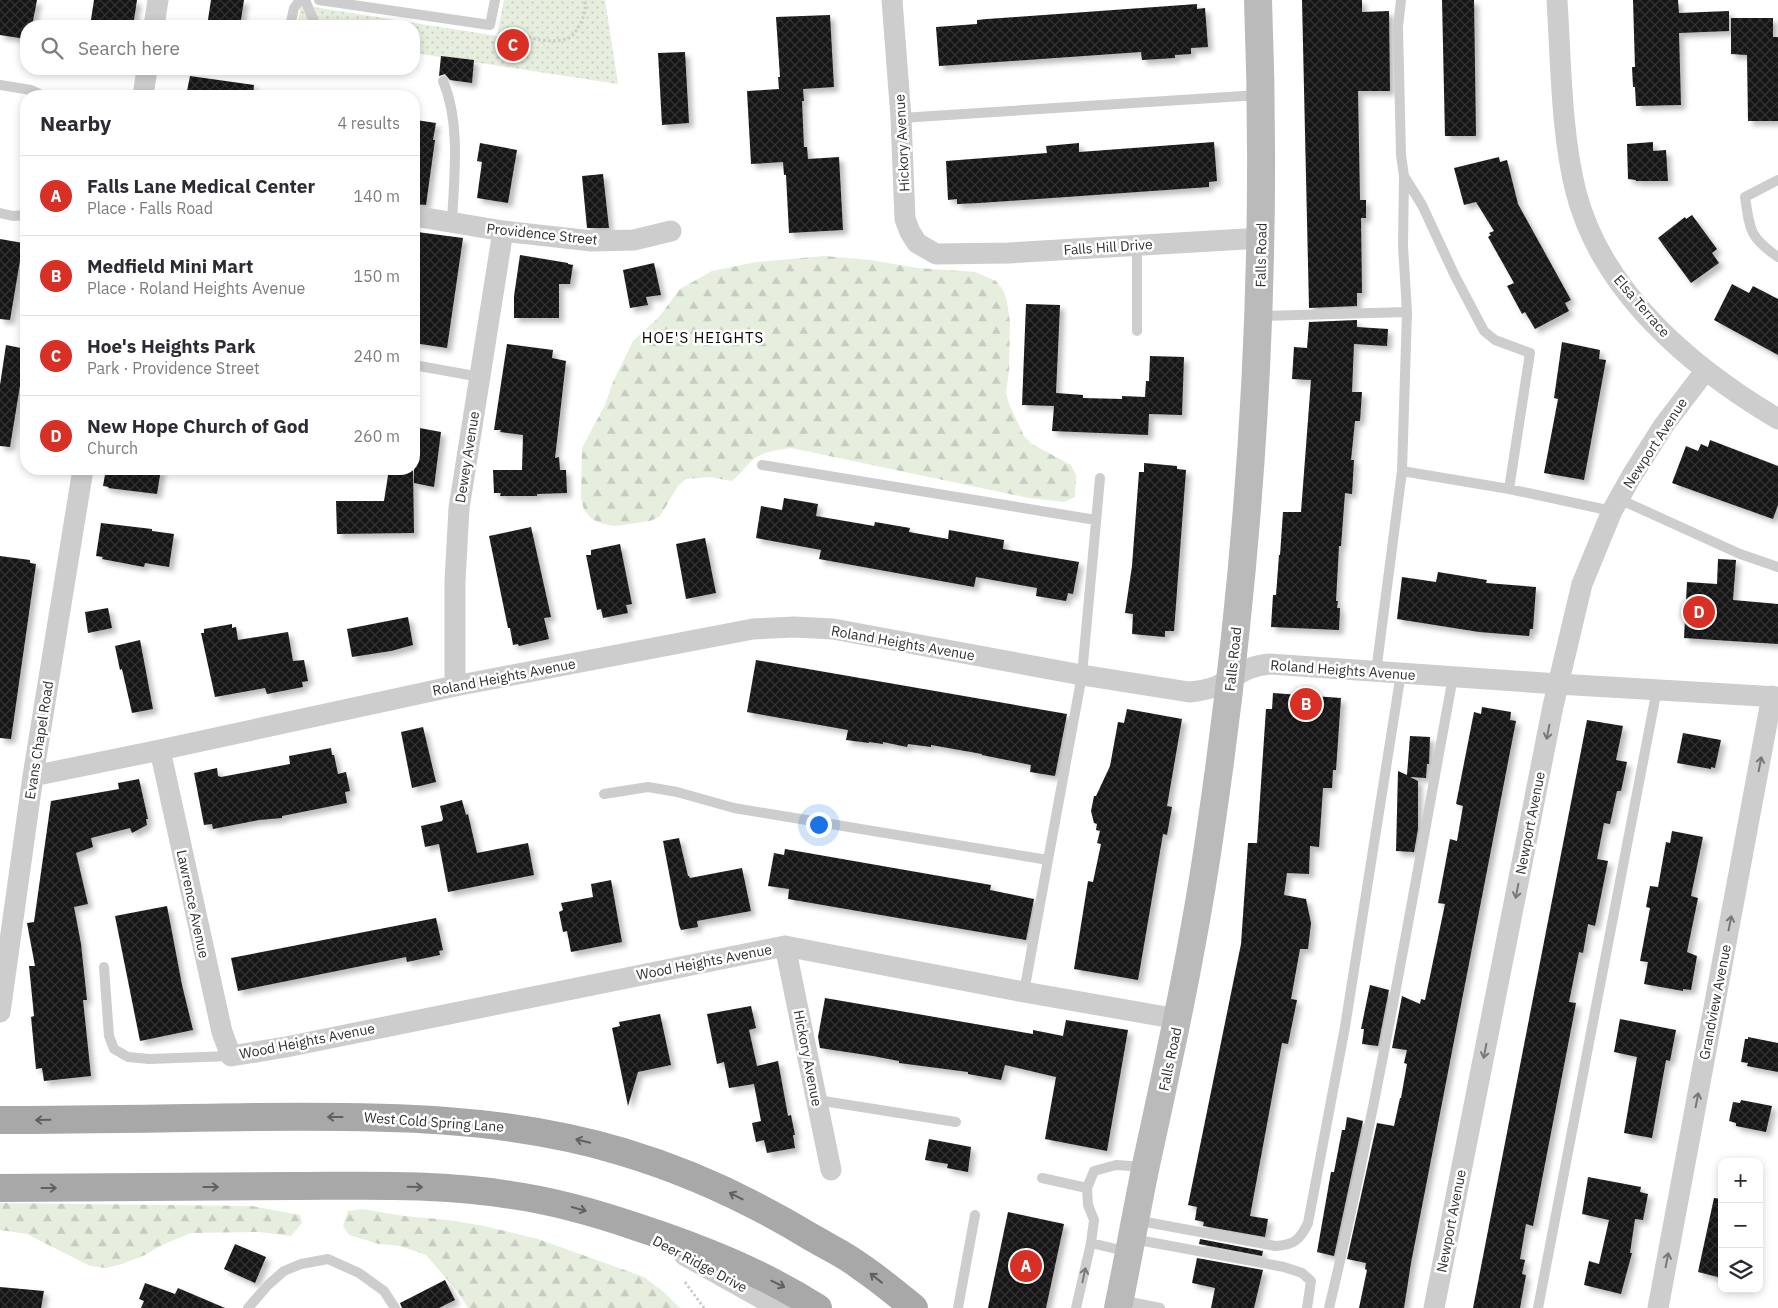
<!DOCTYPE html>
<html lang="en">
<head>
<meta charset="utf-8">
<style>
	:root { --surface:#fff; --page:#f2f2f3; --text:#2b2b33; --muted:#7c7c81; --line:#e1e1e2; --accent:#d93025 }
	body { margin:0; font-family:"IBM Plex Sans",sans-serif; background:var(--page); color:var(--text) }
	.controls { position:absolute; right:15px; bottom:15px; display:grid; overflow:hidden; border-radius:10px; box-shadow:0 2px 8px #0003 }
	.controls button { width:45px; height:45px; display:grid; place-items:center; padding:0; border:0; border-bottom:1px solid var(--line); background:var(--surface); color:var(--text); font:25px sans-serif }
	.you { position:absolute; left:818px; top:824px; width:18px; height:18px; margin:-12px; border:4px solid #fff; border-radius:50%; background:#1a73e8; box-shadow:0 0 0 8px #1a73e833 }
	.badge { display:grid; place-items:center; width:32px; height:32px; border-radius:50%; background:var(--accent); color:#fff; font-size:16px; font-weight:700 }
	.pin { position:absolute; translate:-50% -50%; border:2px solid #fff; box-shadow:0 1px 5px #0006 }
	.list { margin:0; padding:0; list-style:none }
	h2 { display:flex; justify-content:space-between; align-items:center; height:65px; margin:0; padding:0 20px; font-size:21px }
	h2 small { font-size:16px; font-weight:400; color:var(--muted) }
	.list li { display:grid; grid-template-columns:32px 1fr auto; gap:15px; align-items:center; box-sizing:border-box; height:80px; padding:0 20px; border-top:1px solid var(--line) }
	.list b { display:block; font-size:19px; white-space:nowrap }
	.list p { margin:0; font-size:16px; white-space:nowrap; color:var(--muted) }
	.list em { font-size:16px; font-style:normal; color:var(--muted) }
	.icon { flex:none; width:28px; height:28px; fill:none; stroke:currentColor; stroke-width:2; stroke-linecap:round; stroke-linejoin:round }
	.map { position:relative; flex:none; width:1778px; height:1308px; overflow:hidden }
	.search { position:absolute; background:var(--surface); box-shadow:0 2px 8px #0003; left:20px; top:20px; width:400px; height:55px; display:flex; align-items:center; gap:12px; box-sizing:border-box; padding:0 18px; border-radius:20px; color:var(--muted); font-size:19px }
	.panel { position:absolute; background:var(--surface); box-shadow:0 2px 8px #0003; left:20px; top:90px; width:400px; height:385px; border-radius:20px }
	.map>svg:first-child { display:block }
	.forest { fill:url(#forest-firs) }
	.park { fill:url(#park-dots) }
	.building { fill:url(#building-cross-hatch); filter:url(#shadow) }
	.lines { fill:none; stroke-linecap:round; stroke-linejoin:round }
	.path { stroke:#cdcdcd; stroke-width:3; stroke-dasharray:2.5 2.5; stroke-linecap:butt }
	.service { stroke:#cdcdcd; stroke-width:10 }
	.minor { stroke:#cdcdcd; stroke-width:21 }
	.secondary { stroke:#bababa; stroke-width:28 }
	.primary { stroke:#a8a8a8; stroke-width:28 }
	.oneway { stroke:#777 }
	.oneway2 { stroke:#606060 }
	.labels { text-anchor:middle; stroke-width:5; stroke-linejoin:round; paint-order:stroke }
	.street-label { font-size:14px; fill:#303030; stroke:#fff }
	.neighbourhood-label { font-size:15px; letter-spacing:1px; fill:#000; stroke:#fff }
</style>
</head>
<body>
<div class="map">
<svg width="1778" height="1308" viewBox="0 0 1778 1308">
	<defs>
		<pattern id="forest-firs" width="22" height="20" patternUnits="userSpaceOnUse" patternTransform="scale(1.25)"><rect width="22" height="20" fill="#e6eede"/><path d="M5 1l3.5 6h-7zM16 11l3.5 6h-7z" fill="#c6ccbf"/></pattern>
		<pattern id="park-dots" width="8" height="8" patternUnits="userSpaceOnUse" patternTransform="scale(1.25)"><rect width="8" height="8" fill="#e6eede"/><path d="M2 2h.1M6 6h.1" fill="none" stroke="#c6ccbf" stroke-width="1.8" stroke-linecap="round"/></pattern>
		<pattern id="building-cross-hatch" width="8" height="8" patternUnits="userSpaceOnUse" patternTransform="scale(1.25)"><rect width="8" height="8" fill="#171717"/><path d="M0 0l8 8M0 8l8-8" fill="none" stroke="#303030"/></pattern>
		<filter id="shadow"><feDropShadow dx="4.5" dy="4.5" stdDeviation="2.5" flood-color="#0004"/></filter>
	</defs>
	<rect width="100%" height="100%" fill="#fff"/>
	<path class="forest" d="M824,256L871,260L917,268L975,272L996,281L1003,290L1007,301L1010,323L1009,370L1006,394L1010,406L1024,436L1032,444L1071,465L1076,475L1075,497L1064,502L1029,498L791,448C779,450 765,451 755,458C746,465 741,474 732,481L709,477L686,479L678,486L660,516L650,521L615,526L603,524L592,519L584,510L581,498L582,448L605,405L613,382L633,341L659,317L680,289L712,271L756,262Z
		M0,1203L252,1206L300,1215L302,1223L291,1236L259,1232L191,1233L162,1245L145,1255L122,1264L106,1268L90,1266L27,1234L0,1230Z
		M362,1209L404,1216L448,1220L484,1226L538,1239L644,1277L665,1293L680,1308H468L458,1292L426,1255L400,1246L379,1244L349,1235L343,1226L348,1211Z"/>
	<path class="park" d="M504,0H605L618,84L414,53V26H297L301,5L497,36Z"/>
	<path class="building" d="M0,0H37L32,26H26V39L0,35Z
		M94,0H137L133,26H90Z
		M211,0H244L240,26H207Z
		M1302,0H1362V12L1389,11L1390,91H1358L1360,200H1366V218H1361L1362,293H1357V306L1309,308Z
		M1442,0H1474L1476,136H1445Z
		M1633,0H1678L1679,13L1729,11V31L1679,33L1681,105L1636,106L1635,87H1633L1632,67H1635Z
		M1197,4V9L1205,8L1208,47L1191,48V54L1175,55V58L1142,60L1141,52L939,66L936,27L977,24V20L987,19Z
		M830,15L834,87L803,89L804,101H802L804,147H807L808,159L839,157L843,230L789,233L786,175H784L783,162L751,164L747,91L779,89L778,77H780L776,17Z
		M1731,18H1773V37H1778V121H1748L1747,55L1731,54Z
		M685,52L689,123L662,125L658,53Z
		M441,56L474,60L472,83L450,80L445,74L439,76Z
		M190,76L254,85L253,96H186Z
		M416,120L436,123L433,140H435L426,205L414,204V132Z
		M1214,142L1217,181L1209,182V187L979,203L957,204V199L948,200L946,161L1047,153L1046,146L1079,143V152Z
		M1653,142V151L1666,150L1668,181H1636V180L1628,179L1627,144Z
		M480,143L517,150L508,203L477,198L482,162L477,161Z
		M1499,157L1500,162L1507,160L1518,204L1571,300L1565,303L1569,311L1535,329L1525,312L1522,314L1507,286L1514,283L1488,237L1491,235L1489,233L1494,231L1476,202L1464,205L1454,168Z
		M603,174L609,228H587L582,176Z
		M1692,215L1717,249L1712,253L1719,263L1691,283L1658,238L1685,217L1686,219Z
		M417,232L463,238L447,348L414,343V259Z
		M0,239L23,243L10,320L0,319Z
		M520,255L568,263V264L573,265L570,284H559V318H514V296Z
		M654,263L661,295L646,297L648,305L630,308L623,270Z
		M1732,284L1749,293L1753,286L1778,299V355L1714,320Z
		M1026,304L1060,305L1056,393L1083,395V398L1122,399V396L1145,397L1146,381H1149L1150,356L1184,357L1182,415L1149,414L1148,435L1052,431L1054,406L1022,405Z
		M1357,320V327L1388,329L1387,346L1354,344L1352,392H1362L1360,421H1355L1351,460H1354L1352,494L1345,493L1341,546H1339L1336,601H1338L1337,608H1340L1339,630L1271,627L1273,595H1276L1279,555H1280L1283,512H1301L1311,380L1292,379L1294,347L1307,348L1309,322Z
		M1562,342L1600,350L1599,359L1606,360L1584,480L1544,473L1558,399L1554,398Z
		M507,344L553,350L552,358L566,361L555,458L559,457L560,470H566L567,493L537,494V496H500L501,493H494L493,470H522L523,435L500,432L501,430H494Z
		M6,345L26,349L10,447L0,446V385Z
		M414,427L441,432L434,487L414,483Z
		M1710,440L1778,466V505L1773,519L1672,483L1686,446L1698,451L1701,444L1708,447Z
		M1144,463L1177,466V469L1186,470L1174,631H1165V637L1132,634L1133,614L1125,613L1132,566L1139,472H1144Z
		M106,469H161L157,494L108,488L109,487L103,486Z
		M389,469H413L414,533L337,534L336,501H384Z
		M784,498L818,504L816,516L874,526L875,522L910,528L909,532L948,539L949,530L1004,540L1003,549L1079,562L1073,594L1068,593L1066,601L1036,596L1037,588L976,577L974,587L819,559L821,550L756,538L761,506L782,510Z
		M101,523L152,529V531L174,534L169,567L145,563L144,567L102,559L103,557L96,556Z
		M531,527L551,617L544,618L549,639L519,646L518,644L513,645L510,628H508L489,536Z
		M705,538L716,593L686,599L676,544Z
		M620,544L632,604L626,605L628,613L603,618L601,609L597,610L586,555H591V550Z
		M0,556L30,560V563L36,564L11,739L0,738Z
		M1718,559L1736,560L1733,600L1778,604V644L1684,638L1687,582L1717,584Z
		M1438,572L1487,580L1486,583L1536,587L1533,629H1530L1529,636L1479,632L1397,619L1402,577L1436,582Z
		M108,608L112,628L88,633L85,612Z
		M408,617L413,645L391,651L352,657L347,629Z
		M232,624V628L236,627L238,640L288,632L293,661L304,660L308,681L302,682L303,687L267,694L265,688L215,697L201,633H204V629Z
		M140,640L153,709L132,713L122,669L120,670L115,646Z
		M756,660L1067,714L1055,776L1030,772L1031,765L982,755V754L931,745V747L908,744L907,747L883,742V744L869,742V743L846,740L848,730L747,712Z
		M1273,693L1341,698L1336,770H1333L1332,788H1323L1319,847L1310,846L1309,874L1287,873L1284,895L1306,899L1311,923L1308,949H1300L1291,999L1297,1000L1288,1044L1282,1043L1250,1216L1268,1219L1265,1237L1203,1226L1204,1222L1195,1220L1197,1207L1188,1205L1241,944L1248,843H1257L1266,709H1272Z
		M1482,707L1511,712L1510,720L1516,721L1411,1263L1404,1308H1359L1367,1270L1365,1269L1366,1263L1347,1259L1377,1123L1394,1126L1400,1098H1401L1407,1064L1404,1063L1407,1050L1392,1048L1402,996L1420,1004L1421,999L1425,1000L1445,904L1438,903L1450,839L1457,841L1463,806L1456,804L1474,712L1481,714Z
		M1127,709L1182,719L1167,806L1172,807L1167,835L1163,834L1138,980L1074,969L1088,881L1093,882L1101,844L1097,843L1100,831L1096,830L1097,824L1094,823L1091,811L1094,796H1096L1110,766L1118,722L1124,723Z
		M1587,720L1623,726L1616,760L1627,762L1621,791H1617L1610,824L1604,823L1597,859L1608,861L1595,926L1588,924L1583,953L1579,952L1569,1002L1576,1003L1573,1019L1533,1226L1526,1224L1520,1259L1525,1260L1522,1274L1526,1275L1520,1308H1473Z
		M423,727L436,782L412,788L401,732Z
		M1683,733L1721,740L1715,768L1711,767V769L1677,763Z
		M1410,736L1430,737L1429,764H1427L1426,778L1410,777L1418,781V829L1414,852L1396,851L1398,771L1407,775Z
		M331,748L332,755H334L338,774L346,772L350,791L345,792L347,803L282,816V818L259,820L213,829L212,824L204,825L194,773L217,768L218,776L221,777L258,770L290,764L289,756Z
		M139,779L148,819H146L147,825L132,833L130,828L91,838L93,847L76,853L88,904L74,907L81,944L87,1000H83L91,1076L44,1081L42,1068L36,1069L31,1017L34,1016L29,966H35L27,923L34,922L51,801L119,789L118,783Z
		M462,800L466,815L468,814L477,853L528,843L534,875L448,892L439,844L425,847L421,826L442,821L443,819L440,806Z
		M1672,831L1703,837L1691,896L1698,898L1687,952L1697,956L1691,990L1683,989V991L1644,984L1648,962L1640,961L1650,908L1646,907L1650,886L1658,887L1666,842L1670,843Z
		M679,838L688,876H689L690,878L742,868L751,911L697,921L698,927L681,930L679,925L663,841Z
		M785,849L991,885L990,890L1034,899L1026,940L788,899L789,889L768,886L774,853L784,855Z
		M611,880L622,942L571,952L567,931L563,932L559,912L563,910L561,903L593,897L591,884Z
		M167,906L182,985L193,1030L140,1041L115,916Z
		M436,918L443,950L439,951L440,955L407,962L406,957L238,991L231,958Z
		M1370,985L1389,990L1378,1046L1362,1044L1364,1029H1361Z
		M825,998L1033,1034V1030L1063,1036L1066,1020L1128,1030L1107,1151L1045,1139L1056,1077L1005,1065L1001,1080L968,1074V1072L899,1063V1061L873,1056L820,1048L818,1037Z
		M751,1006L756,1028L749,1030L757,1066L778,1061L788,1116L791,1115L795,1135H793L795,1148L767,1153L764,1140L756,1142L752,1123L761,1121L754,1084L729,1088L724,1062L717,1064L707,1014Z
		M660,1014L671,1065L638,1072L628,1106L612,1028L620,1026L619,1022Z
		M1620,1019L1676,1030L1670,1061L1666,1060L1652,1138L1624,1133L1637,1057L1614,1052Z
		M1748,1037L1778,1043V1072L1747,1066L1748,1063L1741,1062L1745,1039H1748Z
		M1741,1100L1772,1106L1766,1132L1736,1126V1123L1729,1121L1733,1102L1740,1103Z
		M1347,1117L1363,1121L1334,1256L1317,1252L1331,1172H1334L1342,1130H1345Z
		M929,1139L971,1147L968,1172L947,1168L948,1164L925,1160Z
		M1588,1177L1641,1187L1640,1192L1648,1194L1643,1220L1635,1219L1630,1253H1632L1621,1294L1584,1285L1589,1261L1599,1264L1609,1220L1582,1214Z
		M1714,1198L1722,1199V1278L1698,1272Z
		M1008,1212L1064,1224L1046,1308H988Z
		M1200,1239L1263,1251L1262,1256L1199,1244Z
		M235,1244L266,1257L255,1283L224,1269Z
		M1197,1258L1263,1270L1254,1308H1211L1215,1288L1192,1283Z
		M445,1280L455,1300L439,1308H402L400,1303Z
		M145,1283L175,1294L178,1288L225,1308H141L144,1301L139,1299Z
		M0,1287L44,1291L41,1308H0Z"/>
	<g class="lines">
		<path class="path" d="M504,32C523,35 547,45 566,39C572,38 576,31 579,26C584,18 586,9 585,0
			M685,1282L704,1308"/>
		<path class="service" d="M305,0L316,26
			M319,0L490,25L495,0
			M1401,0L1398,27L1401,155L1404,176L1403,246L1407,312L1402,471L1509,489L1612,511
			M290,26L294,8L300,0
			M443,81C461,123 454,178 452,222
			M0,85L31,90L44,96
			M901,118L1259,95
			M1404,176L1422,205L1455,276L1484,331L1495,340L1530,353L1509,489
			M1778,180L1745,197C1750,230 1749,237 1778,257
			M0,213L13,216L26,215
			M1137,245V331
			M1260,316L1407,312
			M414,365L480,377
			M762,465L1096,520
			M1619,499L1740,554L1778,567
			M1376,672L1402,471
			M604,794L648,787L677,792L734,808L1048,860L1082,675L1100,478
			M104,967L109,1036L114,1049L128,1057L149,1059L231,1056
			M1024,992L1048,860
			M817,1100L956,1122
			M1042,1178L1087,1188
			M1135,1220L1275,1246C1294,1245 1300,1240 1308,1223L1345,1027L1401,673
			M1133,1239L1284,1267L1302,1273L1311,1281L1307,1308
			M1129,1252L1091,1243L1094,1220L1088,1205L1087,1188L1094,1171L1116,1165L1145,1167
			M1120,1300L1160,1308
			M248,1308L268,1285L284,1271L301,1264L328,1259L359,1273L384,1291L395,1308
			M958,1308L975,1215
			M1076,1308L1091,1243
			M1329,1308C1379,1099 1414,888 1453,677
			M1538,1308L1657,689"/>
		<path class="minor" d="M892,0L901,118L905,219L910,232L917,243L936,254L1009,253L1262,238
			M1557,0C1561,62 1561,133 1576,192C1602,293 1692,368 1778,419
			M154,26L158,0
			M143,96L147,69
			M414,216L503,231L592,241L634,240L671,231
			M455,686V581L459,508L503,231
			M160,750L222,1032L231,1056L286,1047L785,946L1024,992L1178,1019
			M33,776L160,750L455,686L753,629L794,627L833,629L1082,675L1189,692C1199,691 1208,690 1217,686C1236,677 1246,666 1269,664L1558,684L1778,697
			M785,946L831,1170
			M0,1012L33,776L83,469
			M684,1255L779,1308
			M1434,1308L1553,706L1582,584L1612,511L1631,477L1664,425L1706,370
			M1658,1308L1772,696"/>
		<path class="secondary" d="M1118,1308C1128,1260 1136,1213 1146,1165C1170,1055 1194,945 1210,833C1251,555 1269,281 1258,0"/>
		<path class="primary" d="M0,1120C87,1120 173,1118 260,1117C382,1116 505,1116 623,1152C690,1172 752,1201 811,1237C828,1247 846,1255 861,1267C879,1279 897,1294 914,1308
			M0,1188C97,1187 194,1187 291,1186C364,1186 438,1183 511,1195C554,1201 596,1213 637,1227C701,1248 761,1272 818,1308"/>
	</g>
	<defs><path id="oneway-shaft" d="M-6 0H5M1.5-3L5.5 0L1.5 3" fill="none" stroke-width="1.6" stroke-linecap="round" stroke-linejoin="round" transform="scale(1.25)"/></defs>
	<g class="oneway">
		<use href="#oneway-shaft" transform="translate(1548 732) rotate(101)"/>
		<use href="#oneway-shaft" transform="translate(1760 764) rotate(-79)"/>
		<use href="#oneway-shaft" transform="translate(1517 891) rotate(101)"/>
		<use href="#oneway-shaft" transform="translate(1730 923) rotate(-79)"/>
		<use href="#oneway-shaft" transform="translate(1485 1051) rotate(101)"/>
		<use href="#oneway-shaft" transform="translate(1697 1100) rotate(-79)"/>
		<use href="#oneway-shaft" transform="translate(1667 1260) rotate(-79)"/>
		<use href="#oneway-shaft" transform="translate(1084 1275) rotate(-78)"/>
	</g>
	<g class="oneway2">
		<use href="#oneway-shaft" transform="translate(335 1117) rotate(180)"/>
		<use href="#oneway-shaft" transform="translate(43 1120) rotate(179)"/>
		<use href="#oneway-shaft" transform="translate(583 1141) rotate(-166)"/>
		<use href="#oneway-shaft" transform="translate(211 1187)"/>
		<use href="#oneway-shaft" transform="translate(415 1187) rotate(1)"/>
		<use href="#oneway-shaft" transform="translate(49 1188)"/>
		<use href="#oneway-shaft" transform="translate(736 1196) rotate(-153)"/>
		<use href="#oneway-shaft" transform="translate(579 1209) rotate(16)"/>
		<use href="#oneway-shaft" transform="translate(876 1278) rotate(-142)"/>
		<use href="#oneway-shaft" transform="translate(778 1284) rotate(26)"/>
	</g>
	<g class="labels">
		<g class="street-label">
			<text transform="translate(902 143) rotate(-93)" y="5">Hickory Avenue</text>
			<text transform="translate(542 234) rotate(6)" y="5">Providence Street</text>
			<text transform="translate(1108 247) rotate(-4)" y="5">Falls Hill Drive</text>
			<text transform="translate(1261 255) rotate(-89)" y="5">Falls Road</text>
			<text transform="translate(1642 306) rotate(49)" y="5">Elsa Terrace</text>
			<text transform="translate(1655 443) rotate(-57)" y="5">Newport Avenue</text>
			<text transform="translate(467 457) rotate(-81)" y="5">Dewey Avenue</text>
			<text transform="translate(903 643) rotate(10)" y="5">Roland Heights Avenue</text>
			<text transform="translate(1233 659) rotate(-84)" y="5">Falls Road</text>
			<text transform="translate(1343 670) rotate(4)" y="5">Roland Heights Avenue</text>
			<text transform="translate(504 677) rotate(-11)" y="5">Roland Heights Avenue</text>
			<text transform="translate(39 740) rotate(-81)" y="5">Evans Chapel Road</text>
			<text transform="translate(1530 823) rotate(-79)" y="5">Newport Avenue</text>
			<text transform="translate(193 904) rotate(78)" y="5">Lawrence Avenue</text>
			<text transform="translate(704 962) rotate(-11)" y="5">Wood Heights Avenue</text>
			<text transform="translate(1715 1002) rotate(-79)" y="5">Grandview Avenue</text>
			<text transform="translate(307 1041) rotate(-11)" y="5">Wood Heights Avenue</text>
			<text transform="translate(808 1058) rotate(79)" y="5">Hickory Avenue</text>
			<text transform="translate(1170 1059) rotate(-78)" y="5">Falls Road</text>
			<text transform="translate(434 1122) rotate(4)" y="5">West Cold Spring Lane</text>
			<text transform="translate(1451 1221) rotate(-79)" y="5">Newport Avenue</text>
			<text transform="translate(700 1264) rotate(28)" y="5">Deer Ridge Drive</text>
		</g>
		<g class="neighbourhood-label">
			<text x="703" y="343">HOE'S HEIGHTS</text>
		</g>
	</g>
</svg>
<div class="controls">
<button>+</button>
<button>−</button>
<button><svg class="icon" aria-label="layers" viewBox="0 0 24 24"><path d="M12 4l9 5-9 5-9-5zM3 14l9 5 9-5"/></svg></button>
</div>
<div class="you"></div>
<div class="pin badge" style="left:1026px;top:1266px">A</div>
<div class="pin badge" style="left:1306px;top:704px">B</div>
<div class="pin badge" style="left:513px;top:45px">C</div>
<div class="pin badge" style="left:1699px;top:612px">D</div>
<div class="search"><svg class="icon" aria-label="search" viewBox="0 0 24 24"><circle cx="10" cy="10" r="6"/><path d="M15 15l6 6"/></svg>Search here</div>
<section class="panel">
<h2>Nearby<small>4 results</small></h2>
<ul class="list">
<li><span class="badge">A</span><div><b>Falls Lane Medical Center</b><p>Place · Falls Road</p></div><em>140 m</em></li>
<li><span class="badge">B</span><div><b>Medfield Mini Mart</b><p>Place · Roland Heights Avenue</p></div><em>150 m</em></li>
<li><span class="badge">C</span><div><b>Hoe's Heights Park</b><p>Park · Providence Street</p></div><em>240 m</em></li>
<li><span class="badge">D</span><div><b>New Hope Church of God</b><p>Church</p></div><em>260 m</em></li>
</ul>
</section>
</div>
</body>
</html>
